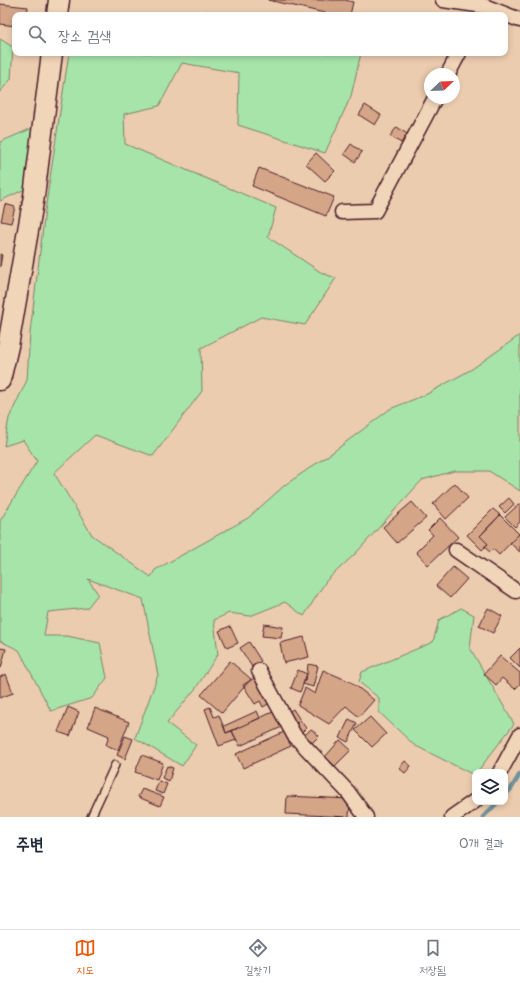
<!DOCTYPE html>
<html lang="ko">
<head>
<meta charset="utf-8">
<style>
	:root { --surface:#fff; --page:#f6f6f7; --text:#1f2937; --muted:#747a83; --line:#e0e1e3; --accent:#ea580c }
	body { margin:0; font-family:"Playpen Sans","Poor Story",sans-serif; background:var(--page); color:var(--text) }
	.controls { position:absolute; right:12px; bottom:12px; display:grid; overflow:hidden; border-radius:8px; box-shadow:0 2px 6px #0003 }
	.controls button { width:36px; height:36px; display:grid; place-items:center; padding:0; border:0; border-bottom:1px solid var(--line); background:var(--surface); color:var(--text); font:20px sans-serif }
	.compass { position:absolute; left:424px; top:68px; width:36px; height:36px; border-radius:50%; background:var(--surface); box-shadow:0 2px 6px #0003; rotate:67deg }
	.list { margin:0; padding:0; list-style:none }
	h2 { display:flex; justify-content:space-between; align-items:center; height:52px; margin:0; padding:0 16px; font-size:17px }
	h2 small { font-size:13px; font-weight:400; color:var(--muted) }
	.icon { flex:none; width:22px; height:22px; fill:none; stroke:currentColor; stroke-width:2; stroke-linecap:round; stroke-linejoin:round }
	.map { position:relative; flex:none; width:520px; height:817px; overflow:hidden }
	.search { position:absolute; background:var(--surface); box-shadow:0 2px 6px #0003; left:12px; right:12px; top:12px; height:44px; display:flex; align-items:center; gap:10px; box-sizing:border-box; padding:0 14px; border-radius:8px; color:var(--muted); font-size:15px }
	.sheet { height:112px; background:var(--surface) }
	nav { display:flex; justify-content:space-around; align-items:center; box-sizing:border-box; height:56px; border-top:1px solid var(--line); background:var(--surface); font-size:11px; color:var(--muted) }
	nav a { display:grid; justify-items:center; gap:2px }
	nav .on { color:var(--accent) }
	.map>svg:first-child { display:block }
	.green { fill:#a7e4aa; stroke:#78826a }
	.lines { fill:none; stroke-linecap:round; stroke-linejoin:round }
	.stream { stroke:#72929a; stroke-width:4.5 }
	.building { fill:#d5a588; stroke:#4a1f2b }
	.lane-casing { stroke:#4a1f2b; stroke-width:10 }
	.street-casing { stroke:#4a1f2b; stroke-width:17 }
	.secondary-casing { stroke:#4a1f2b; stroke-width:23 }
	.lane { stroke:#f1d5b8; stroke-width:7 }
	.street { stroke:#f1d5b8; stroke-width:14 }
	.secondary { stroke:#f1d5b8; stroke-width:20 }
</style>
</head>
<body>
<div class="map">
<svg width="520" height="817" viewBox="0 0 520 817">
	<rect width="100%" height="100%" fill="#ecccaf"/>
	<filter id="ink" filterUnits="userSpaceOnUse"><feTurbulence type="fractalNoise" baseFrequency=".025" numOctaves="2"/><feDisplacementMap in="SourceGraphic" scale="8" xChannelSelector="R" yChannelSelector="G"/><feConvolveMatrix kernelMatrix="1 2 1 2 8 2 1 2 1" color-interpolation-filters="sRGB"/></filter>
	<g filter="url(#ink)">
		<path class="green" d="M207,11L226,15H179Z
			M0,39L13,47L11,79L0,92Z
			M69,53H361L351,96L325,153L238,125L239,73L182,63L159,106L124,114L125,144L276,208L268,237L322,273L336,278L305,325L261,317L201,348L202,391L153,456L95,435L54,473L92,535L151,577L155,570L248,518L285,485L333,452L390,409L427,394L472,369L520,335V491L489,471H454L422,480L356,553L326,581L304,616L285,602L250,616L229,613L214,620L218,654L196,688L167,723L196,745L182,766L135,738L158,675L143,599L88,579L98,594L87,608L48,612L44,636H67L100,643L107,678L92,698L51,711L19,650L0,641V521L37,461L23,440L4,446L9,418L27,380L30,333L45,211Z
			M35,127L27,188L0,201V142Z
			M461,608L474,615L470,648L514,724L477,772H475L474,775L414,745L379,712V698L359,682L362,672L433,642L439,620Z"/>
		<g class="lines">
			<path class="stream" d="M505,795L511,789L520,774
				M483,817L498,802"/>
		</g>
		<path class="building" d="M268,0H345L353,2L350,15H333Z
			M0,4L28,7L27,15H15V26L0,24Z
			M365,105L381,115L375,125L359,115Z
			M397,127L407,134L401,143L390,136Z
			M351,144L362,152L355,162L344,154Z
			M316,153L335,171L325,181L306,164Z
			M259,168L334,197L326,216L252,186Z
			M5,204L15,207L11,223L1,221Z
			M0,254L2,255L0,267Z
			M455,483L468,498L446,519L433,504Z
			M509,498L514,504L505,513L499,507Z
			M412,502L426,518L397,543L383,527Z
			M520,503V522L515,527L505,517Z
			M493,509L500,515L480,536L488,544L482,550L467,535Z
			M500,515L519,534L499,555L493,549L490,552L484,547L488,544L480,536Z
			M440,518L458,537L428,565L416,552L433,535L428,530Z
			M519,534H520V552L510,543Z
			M453,567L467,579L450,598L436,586Z
			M488,608L502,616L493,633L479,626Z
			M264,624L283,627L281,638L262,636Z
			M230,626L238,643L227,648L219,631Z
			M304,637L309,657L284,663L280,643Z
			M249,642L261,661L252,667L240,648Z
			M0,648L6,649L1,668H0Z
			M520,648V668L510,658Z
			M500,656L520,673V684L515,689L502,678L496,685L484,674Z
			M230,661L251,679L222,713L201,695Z
			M308,664L318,666L313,687L303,684L307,674Z
			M298,670L307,674L300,692L291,688Z
			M323,670L351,682L374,700L359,717L346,706L329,724L298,705L305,688L315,694Z
			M6,674L13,693L0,698V677Z
			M256,677L272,702L263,707L260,701L255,704L243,685Z
			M68,707L79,712L70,736L58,732Z
			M210,707L214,717L219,715L226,733L232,731L236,740L219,746L205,709Z
			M95,708L129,722L118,750L106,745L109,736L88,727Z
			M293,709L300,720L295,725L287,713Z
			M277,710L284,726L240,746L232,731Z
			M257,711L260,718L226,733L224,726Z
			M370,717L386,734L372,747L355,730Z
			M349,719L357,723L348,742L340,738Z
			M300,720L306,728L301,733L295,725Z
			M311,729L319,736L312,743L305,735Z
			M284,732L291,746L243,768L236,754Z
			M125,736L133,739L125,759L117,755Z
			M340,740L351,750L335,766L325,757Z
			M142,755L163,763L157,780L135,772Z
			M405,761L411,766L405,773L399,768Z
			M167,766L173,768L169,781L162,778Z
			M159,781L167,784L163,794L155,791Z
			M142,789L164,797L160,806L138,797Z
			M287,796L350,799L349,817L286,814Z"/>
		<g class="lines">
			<defs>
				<path id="lane" d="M91,817L115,765"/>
				<path id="street" d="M443,0L484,6L520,20
					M448,74L459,53
					M342,212L375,211L435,98
					M456,550L516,591
					M259,671L294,735L348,792L366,817
					M500,772L520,735
					M452,817L475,801"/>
				<path id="secondary" d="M57,15L59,0
					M0,380L8,346L34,196L52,53"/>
			</defs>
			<use href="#lane" class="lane-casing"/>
			<use href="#street" class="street-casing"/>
			<use href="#secondary" class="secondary-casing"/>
			<use href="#lane" class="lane"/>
			<use href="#street" class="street"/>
			<use href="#secondary" class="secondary"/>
		</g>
	</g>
</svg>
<div class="controls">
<button><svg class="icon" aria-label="layers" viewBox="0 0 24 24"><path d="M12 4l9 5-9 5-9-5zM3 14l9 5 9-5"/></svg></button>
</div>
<svg class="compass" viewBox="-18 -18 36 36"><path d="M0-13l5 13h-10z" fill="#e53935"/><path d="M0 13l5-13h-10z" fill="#747a83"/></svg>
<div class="search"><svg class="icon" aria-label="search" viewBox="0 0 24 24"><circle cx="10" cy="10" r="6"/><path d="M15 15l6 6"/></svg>장소 검색</div>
</div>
<section class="sheet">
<h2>주변<small>0개 결과</small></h2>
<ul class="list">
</ul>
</section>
<nav>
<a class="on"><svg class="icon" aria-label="map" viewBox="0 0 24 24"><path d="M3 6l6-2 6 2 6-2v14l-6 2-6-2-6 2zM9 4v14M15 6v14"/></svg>지도</a>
<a><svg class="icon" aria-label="directions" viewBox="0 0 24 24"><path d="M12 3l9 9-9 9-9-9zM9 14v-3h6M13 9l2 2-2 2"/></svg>길찾기</a>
<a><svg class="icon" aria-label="saved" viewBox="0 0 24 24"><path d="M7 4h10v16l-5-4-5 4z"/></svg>저장됨</a>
</nav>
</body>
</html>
